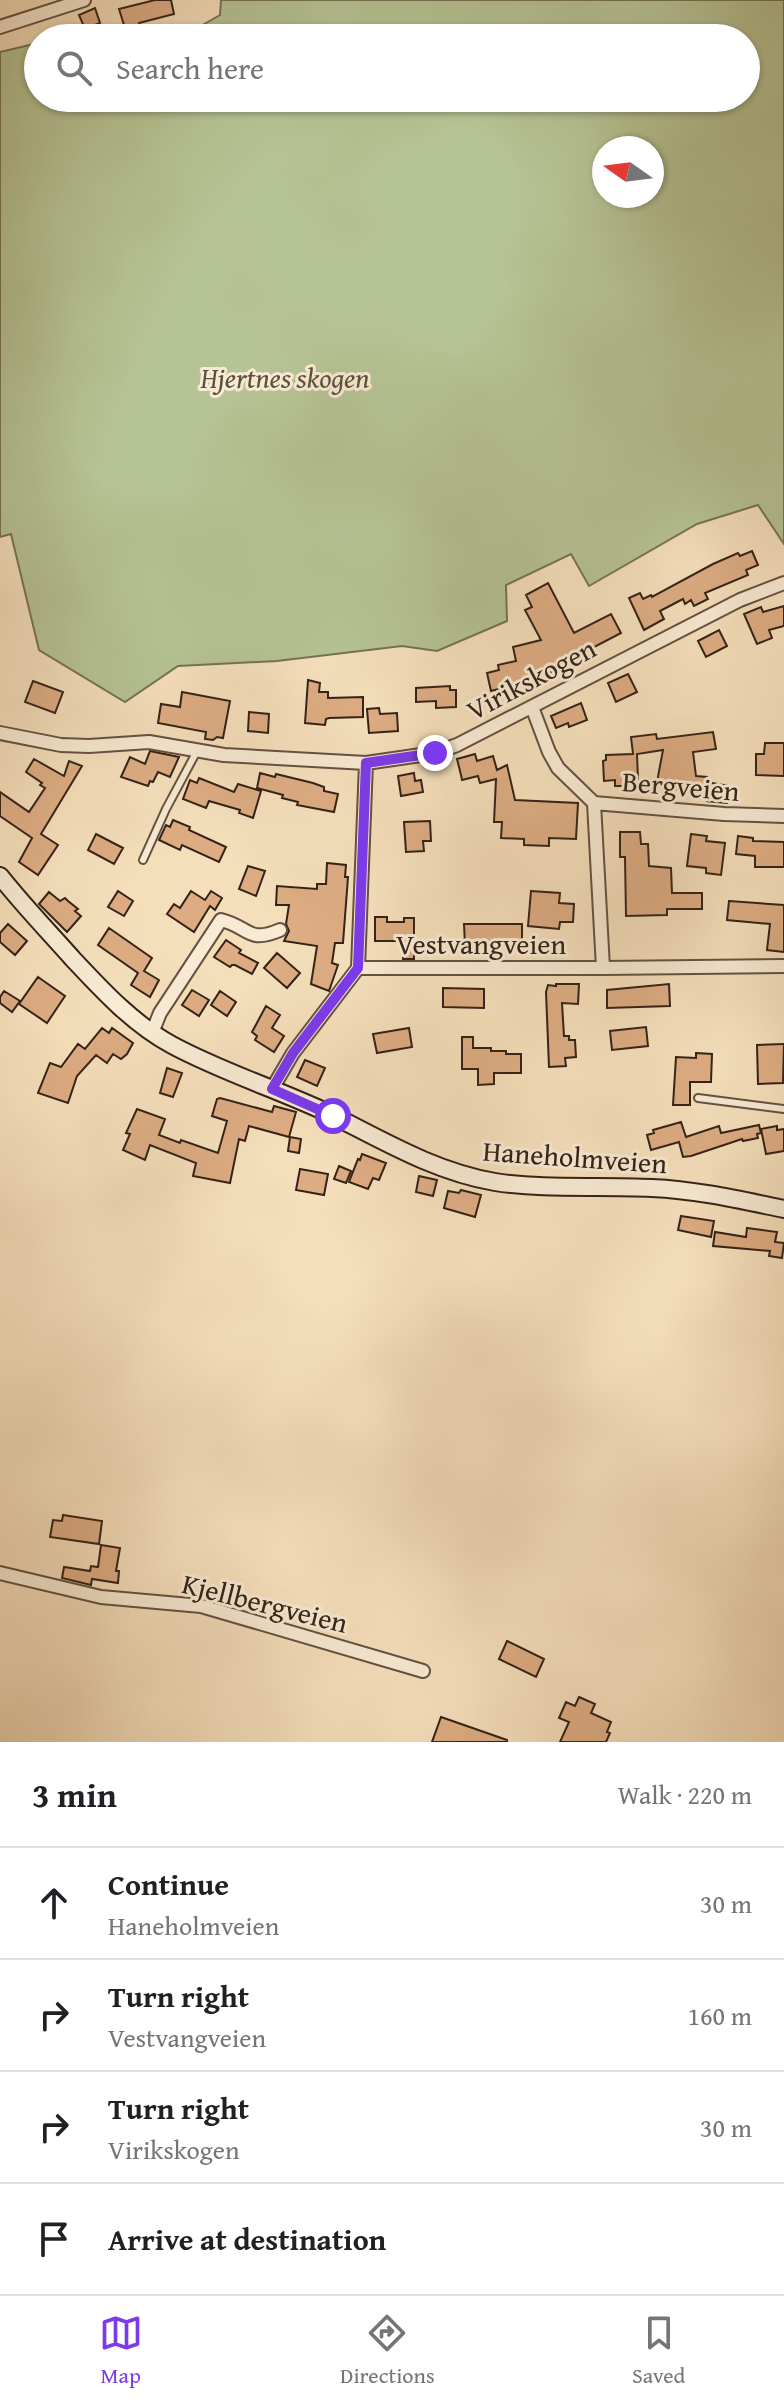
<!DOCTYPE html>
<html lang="en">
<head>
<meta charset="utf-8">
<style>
	:root { --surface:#fff; --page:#f2f2f2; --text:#202124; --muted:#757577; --line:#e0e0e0; --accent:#7c3aed }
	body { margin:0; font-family:"Gentium Book Plus",serif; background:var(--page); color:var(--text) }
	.compass { position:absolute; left:592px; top:136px; width:72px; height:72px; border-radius:50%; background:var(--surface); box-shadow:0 2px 6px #0004; rotate:284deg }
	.stop { position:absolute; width:24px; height:24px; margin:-18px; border:6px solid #7c3aed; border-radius:50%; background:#fff }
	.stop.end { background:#7c3aed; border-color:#fff; box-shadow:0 2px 8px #0008 }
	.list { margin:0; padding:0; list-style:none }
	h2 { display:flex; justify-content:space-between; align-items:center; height:104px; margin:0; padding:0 32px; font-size:34px }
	h2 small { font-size:26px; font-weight:400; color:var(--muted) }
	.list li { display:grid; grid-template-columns:52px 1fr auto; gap:24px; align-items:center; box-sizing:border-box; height:112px; padding:0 32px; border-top:2px solid var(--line) }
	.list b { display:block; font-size:30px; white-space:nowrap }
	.list p { margin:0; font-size:26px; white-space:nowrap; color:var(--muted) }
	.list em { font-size:26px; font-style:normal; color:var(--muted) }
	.icon { flex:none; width:44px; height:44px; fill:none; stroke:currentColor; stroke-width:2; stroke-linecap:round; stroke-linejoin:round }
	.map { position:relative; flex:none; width:784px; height:1742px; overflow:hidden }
	.search { position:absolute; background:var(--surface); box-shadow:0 2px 6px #0004; left:24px; right:24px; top:24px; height:88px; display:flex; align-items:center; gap:20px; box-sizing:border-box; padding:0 28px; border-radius:44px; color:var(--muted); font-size:30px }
	.sheet { height:552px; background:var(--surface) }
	nav { display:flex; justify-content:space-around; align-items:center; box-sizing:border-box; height:112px; border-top:2px solid var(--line); background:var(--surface); font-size:22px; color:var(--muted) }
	nav a { display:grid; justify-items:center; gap:4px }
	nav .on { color:var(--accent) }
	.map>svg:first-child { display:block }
	.green { fill:#b6c394; stroke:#757256; stroke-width:2; fill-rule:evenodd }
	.building { fill:#ddac83; stroke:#342218; stroke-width:2 }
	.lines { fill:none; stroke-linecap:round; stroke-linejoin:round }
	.lane-casing { stroke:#645141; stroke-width:10 }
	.street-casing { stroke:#645141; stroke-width:16 }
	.secondary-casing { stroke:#342218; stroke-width:20 }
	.lane { stroke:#f8ead3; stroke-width:6 }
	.street { stroke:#f8ead3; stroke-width:12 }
	.secondary { stroke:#f8ead3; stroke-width:16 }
	.route { stroke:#7c3aed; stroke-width:10 }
	.labels { text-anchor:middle; stroke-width:6; stroke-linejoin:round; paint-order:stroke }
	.park-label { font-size:28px; font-style:italic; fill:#5b523d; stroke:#f8ead3 }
	.street-label { font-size:28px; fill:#342218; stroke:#f8ead3 }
</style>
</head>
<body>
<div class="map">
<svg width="784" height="1742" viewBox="0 0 784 1742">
	<rect width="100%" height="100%" fill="#f5dfbb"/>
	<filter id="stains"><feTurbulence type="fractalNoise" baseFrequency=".0025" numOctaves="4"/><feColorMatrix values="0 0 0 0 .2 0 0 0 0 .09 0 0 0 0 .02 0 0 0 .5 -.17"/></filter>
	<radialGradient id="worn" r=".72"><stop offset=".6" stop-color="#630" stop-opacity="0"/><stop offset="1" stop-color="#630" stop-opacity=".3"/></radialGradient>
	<path class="green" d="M221,0H784V544L758,505L697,524L589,586L571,554L506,585L507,621L437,651L402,646L277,661L178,666L125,702L39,650L11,534L0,537V52L38,43V98H746V38H180L220,15ZM604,148H652V196H604Z"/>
	<path class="building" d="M155,0H171L174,14L139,23L143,38H128L119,9Z
		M95,8L100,23L85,29L79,15Z
		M752,551L758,565L746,570L748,575L705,593L708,599L694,606L691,600L685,604L683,599L660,611L664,619L644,630L629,598L640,593L643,599L651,595L652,597L713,564L738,553L740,556Z
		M548,583L574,633L611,614L621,633L579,655L578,653L565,658L567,663L548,674L550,679L533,685L531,681L491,691L487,673L499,670L498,665L516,661L513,647L541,640L525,610L532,607L526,595Z
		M784,606V626L769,630L772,638L757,644L744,614L761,607L763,612Z
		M719,630L727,646L706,657L698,641Z
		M628,674L637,692L616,702L608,683Z
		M308,680L320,683L319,692H328V698L363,697V717L329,718L326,719L325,725L305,723Z
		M33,681L63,692L55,713L25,702Z
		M450,686V690H456V707L436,708V701L416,702V688Z
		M182,692L230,701L223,738L217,737L213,740L205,739L206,732L158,723L161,704L180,707Z
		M581,703L587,720L569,727L568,723L556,728L551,716Z
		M379,708L380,714L397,713L398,731L369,733L367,709Z
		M249,712L269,714L268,733L248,731Z
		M713,732L716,749L693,752L696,776L707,777L706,782L730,786L727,803L707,801L708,795L669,788L670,784L657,782L663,750L637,754L638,779L628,780V786H615V780L604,781L603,761L606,760V755L633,754L631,737L656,734L657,739Z
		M765,743H784V776L756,775V754H764Z
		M150,751L179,757L170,777L158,772L153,782L150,781L148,786L121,777L130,757L145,764Z
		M475,754L477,761L493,756L497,770L507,765L515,800L578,803L576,839L549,838V846L524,845V839L501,838L502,822H494L496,779L480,783L478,776L462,780L461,775L457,759Z
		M34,759L64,776L69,761L82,766L41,834L58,845L38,875L19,862L32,838L0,816V792L29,812L45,788L40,785L42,783L26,772Z
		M260,773L275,777L276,774L313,783L324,787V791L338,794L334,812L297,805L298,802L282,798L283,795L257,788Z
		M414,773L415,781L421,780L423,792L401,796L398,776Z
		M199,778L234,792L238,784L261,791L253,818L239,813L240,810L209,801L206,808L183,799L190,780L197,783Z
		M173,820L190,827L189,830L226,847L219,862L182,845L180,850L159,840L166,825L170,827Z
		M430,821L431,841H423L424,851L406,852L404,822Z
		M620,832H640L641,844H648L649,866L671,868L672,893H702V909H667V915L626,916L625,857H620Z
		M96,834L123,848L114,864L88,850Z
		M691,834L707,836L706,841L725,843L721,875L706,873V868L687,866Z
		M738,836L753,838V841L784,842V867H755V856L736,854Z
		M327,863L346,865L345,877H348L343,943H335L332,963L338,965L329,991L311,984L317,946L284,941L289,931L286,924L289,905H276L277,886L317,889V884H326Z
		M248,866L265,871L256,896L239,889Z
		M118,891L133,901L124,916L108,907Z
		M191,891L205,900L211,891L222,898L215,910L210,906L194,932L167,914L174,904L180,908Z
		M531,891L560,893L559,903L574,904L573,922H560L559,929L528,926Z
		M49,892L60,901L65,898L68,901L78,909L75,911L81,916L67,932L39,904Z
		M729,901L784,905V952L767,950L770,924L727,920Z
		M375,917H387V922H404V918H414V959H403V941H375Z
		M8,924L27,941L15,955L0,942V933Z
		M464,924H522V943L465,945Z
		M109,928L152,958L144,971L159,980L150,997L131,985L138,973L98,945Z
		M226,940L241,950L239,953L258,963L252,974L235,965H232L230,967L214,957Z
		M277,953L300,973L287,988L264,968Z
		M38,977L65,996L47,1023L19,1004Z
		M556,984H579L578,1004L562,1003L564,1036H569V1040H575L576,1057L565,1058L566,1066L549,1067L546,992L548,985L556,986Z
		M669,984L670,1006L607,1008V990Z
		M443,988L484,989V1008L443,1007Z
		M192,990L209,1000L199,1016L182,1005Z
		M4,991L20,1001L12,1012L0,1003V997Z
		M220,991L236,1002L227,1016L211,1005Z
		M266,1006L280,1015L272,1028L284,1036L274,1052L255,1040L257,1036L252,1032Z
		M646,1027L648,1046L612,1050L610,1031Z
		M102,1028L109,1033L112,1028L133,1043L127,1054L121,1059L113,1054L107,1063L96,1055L77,1076L68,1103L38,1093L50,1063L61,1067L78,1044L85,1049Z
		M409,1028L412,1047L377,1053L373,1034Z
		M462,1037H473V1048H491V1051H506V1054H521V1073H494V1084L478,1085V1069H462Z
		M784,1044L783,1083L758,1084L757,1045Z
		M696,1053L712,1054L711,1082H690V1105H673L676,1057L696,1058Z
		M305,1060L325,1068L317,1086L297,1077Z
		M167,1068L182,1073L173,1097L160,1093Z
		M220,1098L272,1112L274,1106L296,1112L289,1137L249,1126L245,1141L239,1139L230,1183L193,1176L196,1163L150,1145L145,1160L123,1150L130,1134L126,1133L137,1109L165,1119L159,1135L180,1143L181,1140L218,1153L227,1121L212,1116L217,1099Z
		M681,1122L686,1137L719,1126L721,1133L759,1125L761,1133L757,1134L758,1138L743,1141L742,1139L691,1156L683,1157L679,1142L651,1150L647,1135L654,1133L653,1130Z
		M777,1126V1130L784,1129V1151L766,1154L761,1129Z
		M290,1137L301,1139L299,1153L288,1151Z
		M362,1154L386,1163L379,1180L373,1178L368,1189L349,1182L358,1159L360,1160Z
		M339,1166L351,1171L346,1183L334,1179Z
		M300,1169L328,1174L324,1195L296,1190Z
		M419,1176L437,1180L433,1196L416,1192Z
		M461,1190L481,1195L475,1217L444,1208L448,1191L459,1193Z
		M681,1216L714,1221L711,1237L678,1230Z
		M747,1228L777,1232L775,1242L784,1243L782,1258L769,1256L770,1251L713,1246L715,1232L746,1237Z
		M63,1515L102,1521L99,1544L50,1537L53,1520L62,1521Z
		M101,1545L120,1548L116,1571H119L118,1583L92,1579L91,1585L62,1578L64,1567L90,1571L91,1566L98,1567Z
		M507,1641L544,1659L536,1677L499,1659Z
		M579,1697L595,1704L591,1713L611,1722L607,1732L610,1733L606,1742H560L569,1722L559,1718L566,1702L575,1706Z
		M441,1717L507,1740V1742H432Z"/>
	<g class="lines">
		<defs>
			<path id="lane" d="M143,860L166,809L197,751
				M698,1098L784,1109"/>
			<path id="street" d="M0,27L84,0
				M532,707L549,752L558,768L594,803L724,814L784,816
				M0,733L61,745L89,746L149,742L224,755L366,763L435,753L457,745L740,600L784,583
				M366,763L358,968H603L784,966
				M594,803L603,968
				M152,1033L160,1013L221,920C250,927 247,944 280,930
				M272,1089L293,1053L358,968
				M0,1573L101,1597L201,1606L423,1671"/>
			<path id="secondary" d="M0,876C23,905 48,931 72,958C102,990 133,1024 172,1045C222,1072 277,1089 328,1113C382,1140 435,1172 495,1182C547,1190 600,1185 652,1188C697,1190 740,1200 784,1209"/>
		</defs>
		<use href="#lane" class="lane-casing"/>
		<use href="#street" class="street-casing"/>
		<use href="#secondary" class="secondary-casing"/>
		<use href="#lane" class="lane"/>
		<use href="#street" class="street"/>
		<use href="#secondary" class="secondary"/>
	</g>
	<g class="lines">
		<path class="route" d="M333,1116L272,1089L293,1053L358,968L366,763L435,753"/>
	</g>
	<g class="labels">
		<g class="park-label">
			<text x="285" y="388">Hjertnes skogen</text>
		</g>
		<g class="street-label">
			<text transform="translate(531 679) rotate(-28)" y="10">Virikskogen</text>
			<text transform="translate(681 786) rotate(5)" y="10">Bergveien</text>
			<text x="481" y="954">Vestvangveien</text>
			<text transform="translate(575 1157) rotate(4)" y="10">Haneholmveien</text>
			<text transform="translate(265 1603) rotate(14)" y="10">Kjellbergveien</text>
		</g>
	</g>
	<rect width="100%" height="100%" filter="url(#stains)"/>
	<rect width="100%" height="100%" fill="url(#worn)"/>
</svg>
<svg class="compass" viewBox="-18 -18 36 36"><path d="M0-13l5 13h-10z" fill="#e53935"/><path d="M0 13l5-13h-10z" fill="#757577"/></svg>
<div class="stop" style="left:333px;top:1116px"></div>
<div class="stop end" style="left:435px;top:753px"></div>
<div class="search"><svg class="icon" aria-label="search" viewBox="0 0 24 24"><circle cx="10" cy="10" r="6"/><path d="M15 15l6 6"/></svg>Search here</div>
</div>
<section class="sheet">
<h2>3 min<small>Walk · 220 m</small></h2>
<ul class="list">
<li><svg class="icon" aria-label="ahead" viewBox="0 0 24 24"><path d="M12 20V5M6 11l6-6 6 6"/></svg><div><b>Continue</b><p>Haneholmveien</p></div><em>30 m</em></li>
<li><svg class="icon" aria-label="right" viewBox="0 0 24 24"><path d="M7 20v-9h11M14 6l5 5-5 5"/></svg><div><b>Turn right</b><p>Vestvangveien</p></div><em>160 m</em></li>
<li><svg class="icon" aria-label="right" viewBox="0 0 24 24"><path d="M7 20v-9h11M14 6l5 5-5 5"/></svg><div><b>Turn right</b><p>Virikskogen</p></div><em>30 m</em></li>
<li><svg class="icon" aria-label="arrive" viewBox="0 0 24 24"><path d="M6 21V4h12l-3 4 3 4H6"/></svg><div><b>Arrive at destination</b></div></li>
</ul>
</section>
<nav>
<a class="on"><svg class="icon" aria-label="map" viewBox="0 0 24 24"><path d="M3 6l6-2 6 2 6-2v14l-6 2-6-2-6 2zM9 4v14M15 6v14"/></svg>Map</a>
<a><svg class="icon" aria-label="directions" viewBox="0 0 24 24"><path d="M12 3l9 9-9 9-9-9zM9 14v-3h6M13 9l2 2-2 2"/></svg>Directions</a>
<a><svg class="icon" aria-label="saved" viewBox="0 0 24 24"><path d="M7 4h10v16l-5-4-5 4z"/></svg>Saved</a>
</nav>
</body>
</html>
